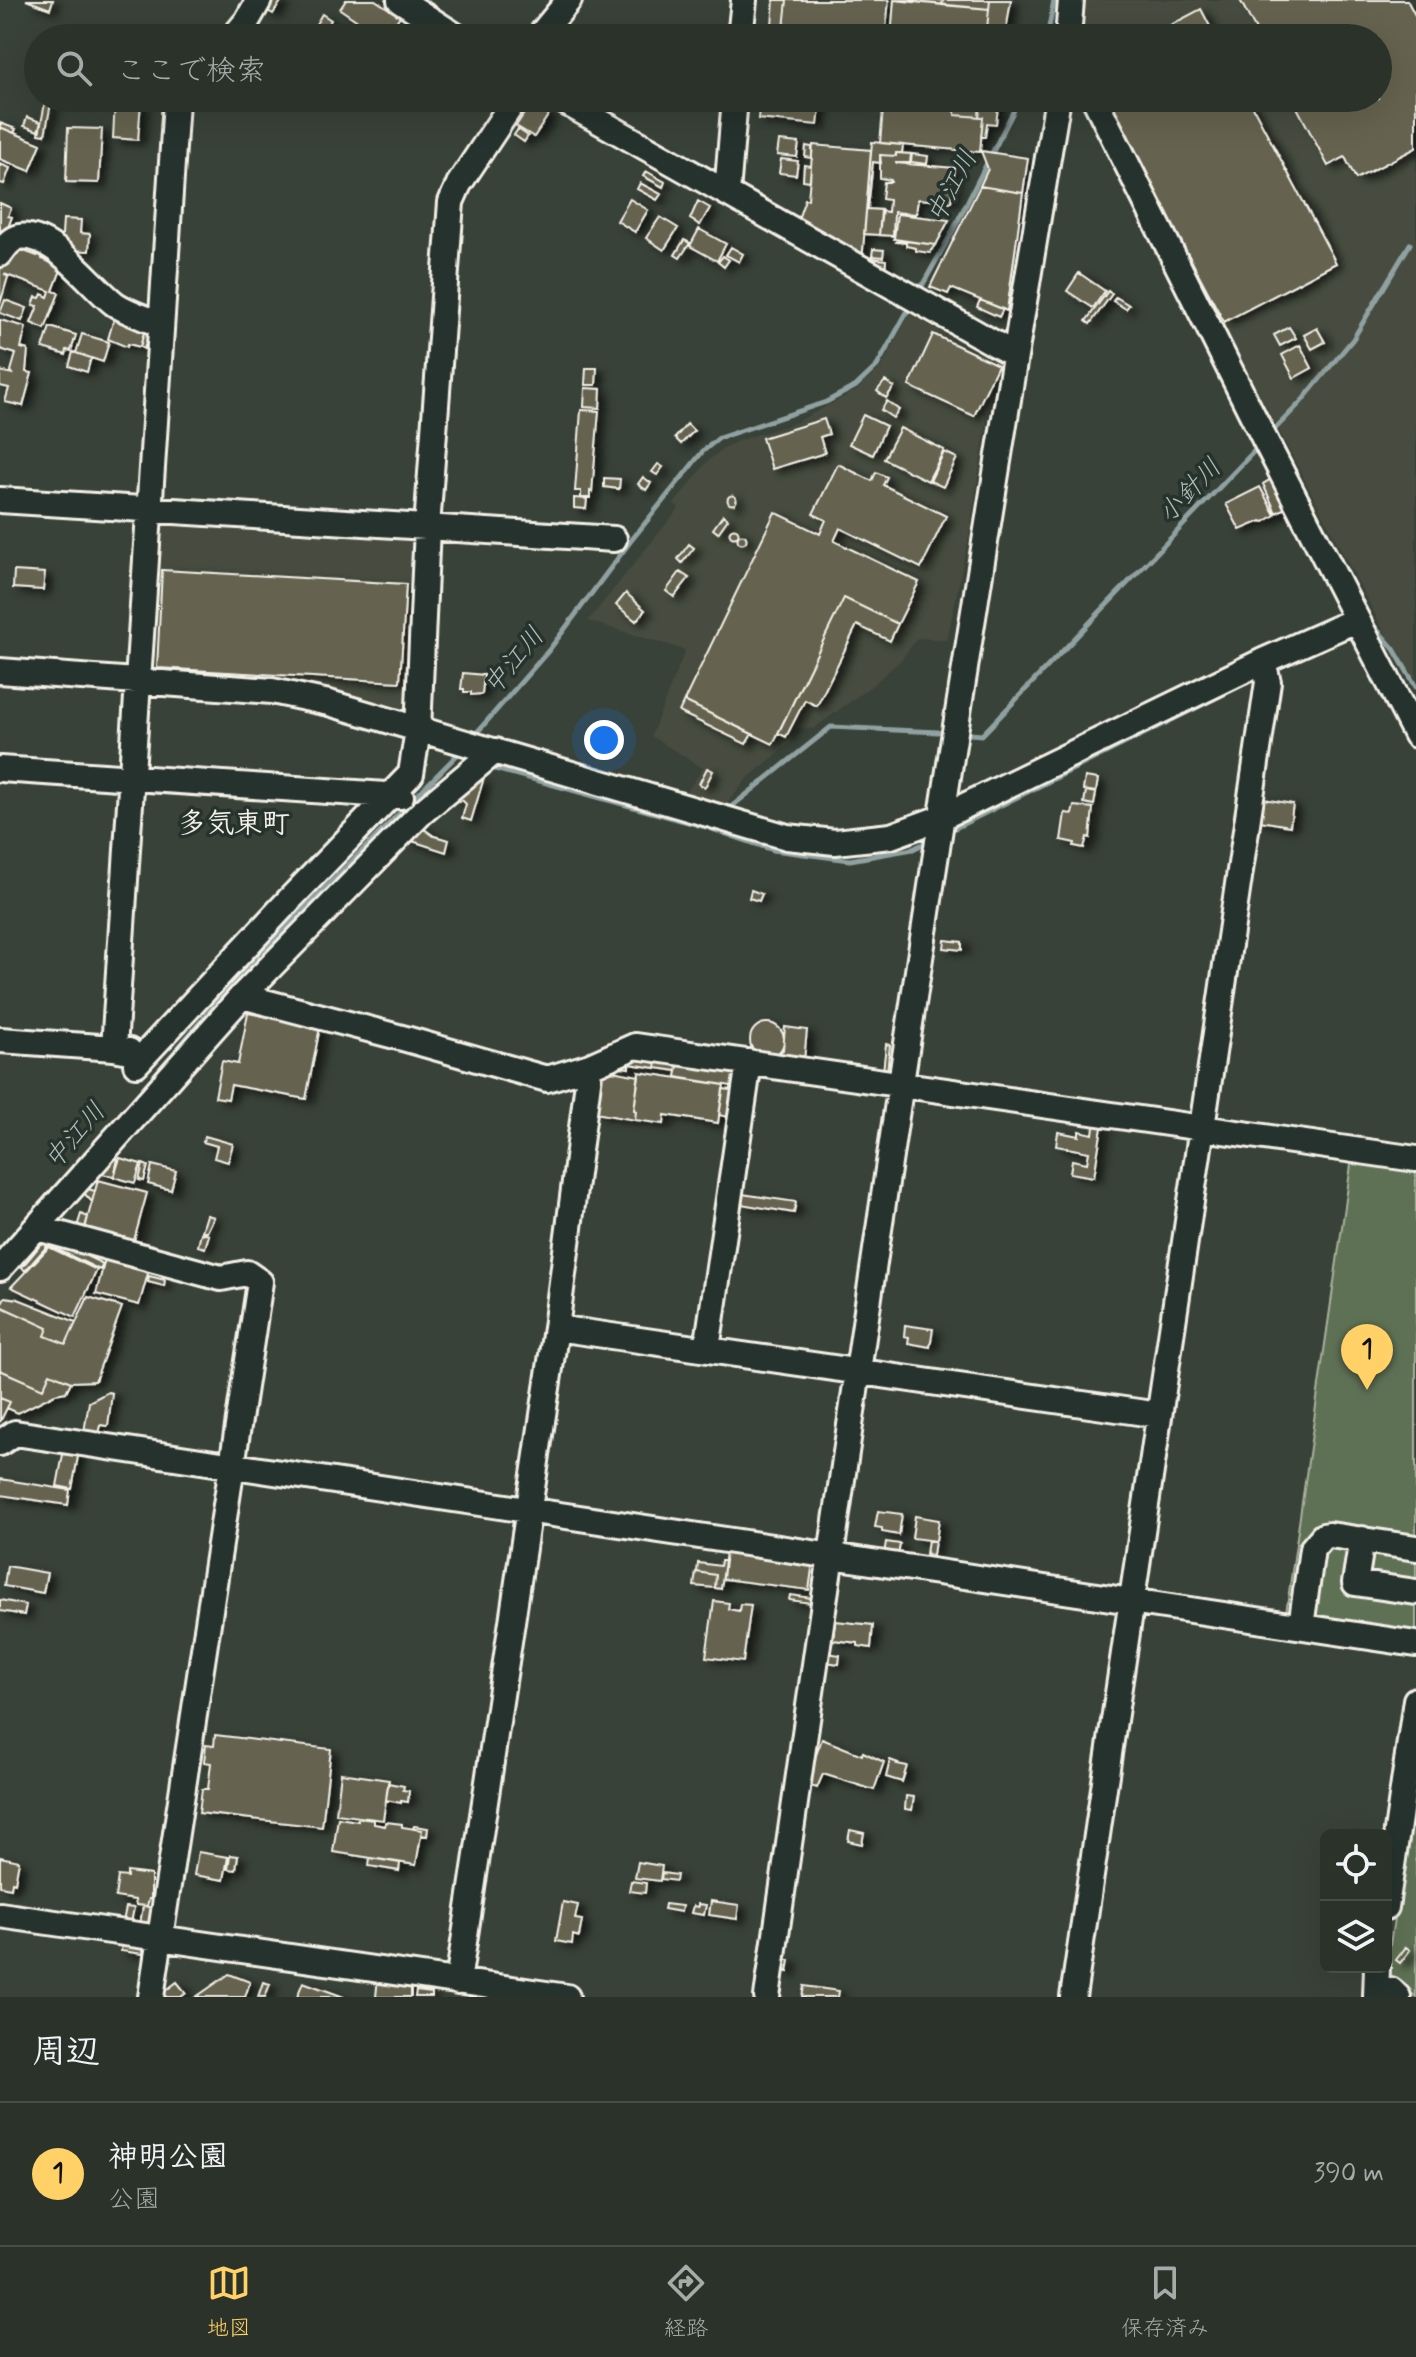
<!DOCTYPE html>
<html lang="ja">
<head>
<meta charset="utf-8">
<style>
	:root { --surface:#2b322a; --page:#373e36; --text:#f1f3f6; --muted:#a6aaa8; --line:#474d47; --accent:#ffd166 }
	body { margin:0; font-family:Mynerve,"Klee One",sans-serif; background:var(--page); color:var(--text) }
	.controls { position:absolute; right:24px; bottom:24px; display:grid; overflow:hidden; border-radius:12px; box-shadow:0 8px 32px #0002 }
	.controls button { width:72px; height:72px; display:grid; place-items:center; padding:0; border:0; border-bottom:2px solid var(--line); background:var(--surface); color:var(--text); font:40px sans-serif }
	.you { position:absolute; left:604px; top:740px; width:28px; height:28px; margin:-20px; border:6px solid #fff; border-radius:50%; background:#1a73e8; box-shadow:0 0 0 12px #1a73e833 }
	.badge { display:grid; place-items:center; width:52px; height:52px; border-radius:50%; background:var(--accent); color:#111; font-size:26px; font-weight:700 }
	.pin { position:absolute; translate:-50% -66px; filter:drop-shadow(0 2px 4px #0008) }
	.pin::after { content:''; position:absolute; top:42px; width:28px; height:24px; background:inherit; clip-path:polygon(0 0,100% 0,50% 100%) }
	.list { margin:0; padding:0; list-style:none }
	h2 { display:flex; justify-content:space-between; align-items:center; height:104px; margin:0; padding:0 32px; font-size:34px }
	h2 small { font-size:26px; font-weight:400; color:var(--muted) }
	.list li { display:grid; grid-template-columns:52px 1fr auto; gap:24px; align-items:center; box-sizing:border-box; height:144px; padding:0 32px; border-top:2px solid var(--line) }
	.list b { display:block; font-size:30px; white-space:nowrap }
	.list p { margin:0; font-size:26px; white-space:nowrap; color:var(--muted) }
	.list em { font-size:26px; font-style:normal; color:var(--muted) }
	.icon { flex:none; width:44px; height:44px; fill:none; stroke:currentColor; stroke-width:2; stroke-linecap:round; stroke-linejoin:round }
	.map { position:relative; flex:none; width:1416px; height:1997px; overflow:hidden }
	.search { position:absolute; background:var(--surface); box-shadow:0 8px 32px #0002; left:24px; right:24px; top:24px; height:88px; display:flex; align-items:center; gap:20px; box-sizing:border-box; padding:0 28px; border-radius:44px; color:var(--muted); font-size:30px }
	.sheet { height:248px; background:var(--surface) }
	nav { display:flex; justify-content:space-around; align-items:center; box-sizing:border-box; height:112px; border-top:2px solid var(--line); background:var(--surface); font-size:22px; color:var(--muted) }
	nav a { display:grid; justify-items:center; gap:4px }
	nav .on { color:var(--accent) }
	.map>svg:first-child { display:block }
	.built { fill:#464c3f }
	.green { fill:#5e7154; stroke:#a9b19e; stroke-width:2 }
	.lines { fill:none; stroke-linecap:round; stroke-linejoin:round }
	.stream { stroke:#8fa1a1; stroke-width:5 }
	.building { fill:#656450; stroke:#f4f1e8; stroke-width:2; filter:url(#shadow) }
	.minor-casing { stroke:#f4f1e8; stroke-width:30 }
	.minor { stroke:#26332d; stroke-width:24 }
	.labels { text-anchor:middle; stroke-width:7; stroke-linejoin:round; paint-order:stroke }
	.water-label { font-size:26px; font-style:italic; fill:#b0bcb9; stroke:#26332d }
	.quarter-label { font-size:28px; font-weight:bold; fill:#f4f1e8; stroke:#26332d }
</style>
</head>
<body>
<div class="map">
<svg width="1416" height="1997" viewBox="0 0 1416 1997">
	<defs>
		<filter id="shadow"><feDropShadow dx="7" dy="4" stdDeviation="4" flood-color="#0009"/></filter>
	</defs>
	<rect width="100%" height="100%" fill="#394238"/>
	<filter id="ink" filterUnits="userSpaceOnUse"><feTurbulence type="fractalNoise" baseFrequency=".0125" numOctaves="2"/><feDisplacementMap in="SourceGraphic" scale="16" xChannelSelector="R" yChannelSelector="G"/><feConvolveMatrix kernelMatrix="1 2 1 2 8 2 1 2 1" color-interpolation-filters="sRGB"/></filter>
	<g filter="url(#ink)">
		<path class="built" d="M1083,0H1416V693L1105,98H1378V38H1083L1081,21Z
			M909,314L988,357L995,369L969,536L947,640L917,638L901,660L874,684L813,729L798,728L790,743L747,779L723,808L684,796L703,768L651,736L685,650L588,621L679,508L674,504L708,461L722,449L737,441L795,423L857,390L882,366Z
			M156,522L414,534L419,540L409,709L402,714L269,681L222,674L150,669Z"/>
		<path class="green" d="M1352,1158L1416,1167V1634L1286,1613Z
			M1416,1774V1997L1386,1971Z"/>
		<g class="lines">
			<path class="stream" d="M1047,38L1054,0
				M918,293L951,234L1020,98
				M1271,433L1301,402L1353,339L1410,244
				M1370,624L1373,625L1394,649L1416,687
				M970,734L982,735L1259,446
				M473,737L549,650L630,542L703,451L719,438L826,402L856,386L877,366L911,305
				M488,767L706,827L773,850L850,860L913,849L931,840
				M731,807L831,727L938,732
				M947,832L1260,676
				M108,1129L253,961L461,751
				M0,1249L88,1151"/>
		</g>
		<path class="building" d="M26,0H53L50,9Z
			M264,0H282L273,14L260,6Z
			M346,0H375L400,16L385,38H357L365,26L340,9Z
			M774,0H787L783,38H771Z
			M787,0H889L885,38H783Z
			M894,0L989,9L986,38H891Z
			M894,0H943L942,5Z
			M943,0H990L989,9L942,5Z
			M990,0H1011L1005,38H986Z
			M1240,0H1407L1416,17V148L1356,179L1345,157L1328,166L1292,98H1378V38H1260Z
			M1201,9L1216,38H1146Z
			M322,14L331,20L322,35L327,38H302L309,27L313,29Z
			M46,98H52L45,135L39,134Z
			M760,98L821,100L818,125L758,119Z
			M824,98H860V102Z
			M884,98L956,102L955,115L983,117L980,152L880,143Z
			M906,98H980V105Z
			M980,98H999L996,124L987,123L985,137H981L983,117H979Z
			M1105,98H1248L1336,263L1224,322Z
			M115,101L141,102L138,140L113,138Z
			M956,102L981,105L979,117L955,115Z
			M531,103L549,114L534,137L516,126Z
			M27,117L41,122L38,131L24,126Z
			M0,123L16,129L14,133L0,127Z
			M0,127L41,144L30,171L0,159Z
			M68,128L102,129L99,183L66,182Z
			M518,129L528,136L524,142L514,135Z
			M779,141L799,143L797,157L777,155Z
			M872,142L903,145L902,153H896V156L880,155L881,163L873,162L868,209L882,210L879,235L864,234Z
			M813,145L871,150L862,263L795,228L805,199H808Z
			M806,146L812,147V158L805,157Z
			M981,151L1028,158L1023,193L980,186L988,169Z
			M896,153L911,154L910,163H895L955,168L951,202L918,199L916,214L894,212L893,236L879,235L881,211L888,212L889,200L882,199L884,182H891V180L880,178V155L896,156Z
			M912,154L928,156L927,164L911,162Z
			M781,159L798,161L796,175L779,173Z
			M0,164L10,168L4,184L0,183Z
			M804,165L811,166L810,181L803,180Z
			M646,171L665,182L663,187L643,176Z
			M640,183L661,194L657,200L637,189Z
			M980,186L1023,193L1007,311L951,288L948,294L930,287Z
			M630,199L648,210L635,232L617,221Z
			M698,201L710,208L700,225L690,219Z
			M0,203L11,208L8,216L12,217L3,240L0,239Z
			M897,214L949,220L936,245L894,239Z
			M660,217L678,228L664,250L646,238Z
			M63,219L81,220L80,233L90,234L89,251L61,250Z
			M699,229L726,244L717,261L690,246Z
			M684,240L690,243L680,258L675,255Z
			M897,240L936,245L930,253L916,251V248L906,246V243L896,242Z
			M13,247L37,256L38,252L44,254L42,259L62,267L53,291L59,293L45,329L31,323L38,306L33,305L36,297L40,298L42,294L48,297L50,291L4,274L8,277L0,304V270L6,255Z
			M731,247L743,254L739,262L726,255Z
			M873,249L884,250L883,257L872,256Z
			M723,256L729,260L724,267L718,262Z
			M871,258L886,260L885,274L869,272Z
			M1079,273L1105,291L1093,308L1067,291Z
			M1108,291L1112,294L1090,324L1086,321Z
			M1116,297L1129,305L1126,309L1113,301Z
			M5,300L27,308L22,321L0,313Z
			M980,300L1003,309L999,317L977,307Z
			M115,315L146,325L140,347L128,344L127,347L108,339Z
			M0,320L26,327L21,348L28,350L26,372L32,373L23,406L5,402L9,388L0,386V371L13,374L11,371L16,354L0,349Z
			M50,327L76,335L71,351L67,350L66,355L43,348Z
			M1289,327L1296,338L1280,346L1274,335Z
			M1317,328L1325,342L1312,349L1304,335Z
			M145,329L150,330L144,349L140,347Z
			M82,334L109,342L103,362L76,353Z
			M933,334L998,365L974,416L909,386Z
			M1300,345L1312,368L1294,378L1282,355Z
			M73,352L91,358L87,372L69,366Z
			M586,368H597L596,385H585Z
			M885,381L894,387L886,398L877,391Z
			M585,388L601,389L600,408L584,407Z
			M887,401L899,410L893,418L881,410Z
			M581,410L599,411L592,492L590,491V498H581V491H575Z
			M863,415L886,426L873,455L849,444Z
			M824,419L829,434L820,437L825,453L772,469L762,438Z
			M687,424L694,431L681,444L675,438Z
			M900,428L944,450L928,481L884,459Z
			M944,452L957,458L943,487L930,481Z
			M658,464L663,467L657,475L652,472Z
			M838,464L872,481L876,472L887,477L883,485L946,516L921,568L840,528L834,541L919,582L898,624L844,598L773,744L684,701L775,512L820,534L826,520L813,514Z
			M643,477L651,483L646,490L638,484Z
			M604,478L620,479L619,489L604,487Z
			M1273,478L1289,506L1276,513L1263,484Z
			M1260,487L1275,515L1264,522L1261,521L1240,530L1226,504Z
			M727.5 500a4.5 4.5 0 1 1 9 0a4.5 4.5 0 1 1-9 0Z
			M574,498L587,499L586,509L574,508Z
			M723,515L728,519L718,533L713,529Z
			M729.5 533a4.5 4.5 0 1 1 9 0a4.5 4.5 0 1 1-9 0Z
			M737.5 539a4.5 4.5 0 1 1 9 0a4.5 4.5 0 1 1-9 0Z
			M689,544L694,548L682,563L678,559Z
			M162,570L406,584L400,682L157,668Z
			M14,571L45,573L43,590L13,588Z
			M680,572L689,578L674,597L666,591Z
			M626,593L645,610L636,621L616,605Z
			M844,598L898,624L890,641L857,625L817,706L805,700L786,737L778,733Z
			M463,673L484,675L482,694L471,695V692H464V689H461Z
			M684,701L752,734L746,744L679,712Z
			M707,768L713,771L705,787L699,784Z
			M1085,777L1098,779L1096,792L1083,790Z
			M474,779L483,781L471,821L462,818L466,804L462,800L459,802L452,795Z
			M1086,791L1096,793L1094,805L1084,803Z
			M1258,798L1293,804L1290,826L1254,820Z
			M1074,806L1093,808L1090,838L1087,837L1084,848L1074,846L1075,843L1061,840L1065,813L1072,814Z
			M420,826L434,836L449,840L446,852L406,839Z
			M751,890L762,894L759,901L749,898Z
			M945,940L962,942V950L944,948Z
			M248,1013L320,1027L306,1099L231,1085L228,1099L215,1097L222,1061L238,1064Z
			M750 1040a17 17 0 1 1 34 0a17 17 0 1 1-34 0Z
			M785,1027L807,1030L804,1060L776,1054L783,1050Z
			M886,1044L890,1045L887,1072H883Z
			M631,1053L658,1056L656,1068L629,1064V1068L615,1066Z
			M658,1056L679,1060L677,1071L656,1068Z
			M679,1060L736,1069V1090L732,1089V1086L676,1077Z
			M601,1069L639,1076L634,1110L636,1111L635,1120L595,1113Z
			M639,1072L724,1085L718,1123L665,1115L664,1124L635,1120L636,1111L634,1110Z
			M723,1089L739,1091L734,1118L719,1115Z
			M1095,1119L1103,1121L1094,1177L1070,1173L1072,1160L1087,1163L1089,1152L1056,1146L1058,1132L1079,1136V1131L1093,1134Z
			M205,1136L233,1144L228,1162L214,1158L217,1146L203,1142Z
			M107,1158L118,1159L114,1176L101,1174Z
			M120,1158L141,1164L135,1183L114,1177Z
			M143,1164L148,1166L144,1181L139,1180Z
			M152,1165L176,1171L171,1190L148,1184Z
			M98,1180L147,1193L133,1244L84,1231Z
			M84,1188L95,1191L92,1202L83,1192Z
			M742,1194L796,1202L794,1213L741,1204Z
			M81,1214L88,1217L85,1229L77,1227Z
			M207,1215L214,1217L207,1232L202,1231Z
			M201,1233L209,1235L205,1248L198,1246Z
			M47,1237L103,1264L100,1270L48,1245L25,1271L22,1267Z
			M49,1247L97,1270L75,1317L11,1287Z
			M105,1259L149,1270L139,1305L96,1294Z
			M149,1276L165,1280L164,1286L148,1282Z
			M5,1297L18,1299L76,1322L66,1344L45,1336L48,1328L0,1306Z
			M88,1297L122,1307L95,1381L71,1382L50,1373L43,1389L0,1370V1306L48,1328L45,1336L66,1344Z
			M905,1325L933,1329L930,1347L908,1343L909,1337L904,1336Z
			M0,1370L43,1389L50,1373L71,1382L66,1392L55,1394L18,1413L7,1408L10,1402L0,1398Z
			M108,1392L112,1393L108,1426L101,1425L99,1434L84,1432L89,1402Z
			M0,1398L10,1402L0,1422Z
			M64,1449L79,1451L72,1489L57,1486Z
			M0,1479L70,1490L68,1505L0,1495Z
			M878,1511L902,1514L899,1535L882,1532V1528L875,1527Z
			M915,1516L939,1520L936,1541L912,1538Z
			M928,1540L935,1541L933,1555L926,1554Z
			M886,1542L900,1544L898,1556L884,1554Z
			M726,1550L813,1562L809,1590L723,1579Z
			M721,1561H725L721,1589L715,1588L716,1575L697,1572L698,1563L720,1566Z
			M7,1566L47,1573L43,1593L4,1586Z
			M696,1572L716,1575L715,1588L694,1586Z
			M790,1595L812,1598L811,1603L789,1600Z
			M0,1600L26,1605L24,1615L0,1611Z
			M714,1601L729,1603L728,1609L739,1611L740,1604L751,1605L743,1662L706,1657Z
			M835,1621L873,1625L871,1648L858,1646V1643L833,1640Z
			M827,1653L840,1655L839,1664L826,1662Z
			M215,1735L331,1749L322,1827L199,1813L202,1789H208L211,1763L204,1762L206,1745L214,1746Z
			M822,1739L862,1755L863,1752L884,1762L874,1790L823,1774L817,1788L808,1785L806,1782Z
			M890,1760L898,1763L897,1764L907,1766L902,1782L886,1777Z
			M341,1773L389,1780L383,1820L336,1814Z
			M388,1783L404,1786L403,1790L409,1791L408,1802L401,1801V1803L386,1800Z
			M906,1796L914,1797L912,1810L905,1809Z
			M338,1818L358,1821V1818L374,1820V1824L385,1826L386,1822L402,1824V1827L422,1830L416,1865L333,1852Z
			M414,1826L428,1828L427,1836L421,1835L422,1830L413,1829Z
			M850,1830L864,1833L862,1844L848,1841Z
			M198,1852L228,1857L224,1880L194,1875Z
			M230,1855L238,1856L236,1870L228,1869Z
			M0,1857L19,1861L15,1883L12,1882L11,1888L0,1886Z
			M370,1858L400,1863L399,1871L369,1866Z
			M638,1862L662,1866L660,1881L635,1878Z
			M127,1872L151,1875V1899H149L147,1906L136,1905L135,1900L115,1897L118,1876L127,1877Z
			M662,1873L677,1875L676,1881L661,1879Z
			M631,1881L646,1883L645,1893L629,1891Z
			M711,1901L739,1905L737,1919L709,1915Z
			M563,1902L578,1905L575,1919L582,1920L579,1937L573,1935L572,1944L556,1941Z
			M665,1904L682,1906L681,1912L664,1909Z
			M698,1904L706,1905L704,1915L691,1913L693,1906L698,1907Z
			M143,1906L155,1908L153,1923L147,1925L140,1924Z
			M126,1907L134,1908L131,1923L123,1922Z
			M122,1942L144,1945L143,1954L121,1951Z
			M1406,1947L1410,1950L1400,1963L1396,1960Z
			M782,1959L790,1960L788,1972L781,1971Z
			M229,1974L250,1982L245,1997H196Z
			M378,1977L411,1984V1997H376Z
			M177,1982L186,1993L181,1997H160L161,1994Z
			M263,1982L270,1984L265,1997H258Z
			M303,1982L344,1997H297Z
			M804,1986L839,1991L838,1997H802Z
			M416,1991L432,1993V1997H415Z"/>
		<g class="lines">
			<defs>
				<path id="minor" d="M400,0L459,38
					M233,38L247,21L259,0
					M538,38L569,0
					M740,38L744,0
					M1068,38L1071,0
					M558,98L1015,355
					M1094,98L1270,450L1416,735
					M727,193L735,98
					M0,254C5,247 10,239 19,237C51,230 91,286 115,304C128,313 147,318 161,325
					M0,500L614,539
					M0,671L272,691L329,703L787,837L835,842L891,836L940,818L1263,661L1356,620
					M0,769L401,796
					M242,996L406,1039L547,1079L590,1066L635,1046L1416,1159
					M0,1040L114,1048L129,1051
					M114,1048L176,101L179,98
					M136,1064L290,899L411,774L418,730L427,527L451,202L459,184L516,98
					M37,1228L221,1278L247,1273L260,1282L151,1997
					M0,1268L242,996L421,813L495,751
					M556,1328L1159,1415
					M707,1349L749,1062
					M0,1443L15,1433C482,1507 950,1570 1416,1644
					M1362,1539L1355,1583L1416,1592
					M1301,1626L1312,1549L1323,1536L1330,1535L1416,1548
					M1386,1907L1416,1700
					M0,1915L567,1997
					M458,1982L556,1328L590,1066
					M1377,1988L1391,1990L1398,1997
					M767,1997C858,1363 951,730 1058,98
					M1073,1997L1268,682L1263,661
					M1376,1997L1377,1967"/>
			</defs>
			<use href="#minor" class="minor-casing"/>
			<use href="#minor" class="minor"/>
		</g>
	</g>
	<g class="labels">
		<g class="water-label">
			<text transform="translate(951 186) rotate(-62)" y="9">中江川</text>
			<text transform="translate(1189 490) rotate(-46)" y="9">小針川</text>
			<text transform="translate(513 660) rotate(-50)" y="9">中江川</text>
			<text transform="translate(74 1135) rotate(-49)" y="9">中江川</text>
		</g>
		<g class="quarter-label">
			<text x="234" y="832">多気東町</text>
		</g>
	</g>
</svg>
<div class="controls">
<button><svg class="icon" aria-label="locate" viewBox="0 0 24 24"><circle cx="12" cy="12" r="6"/><path d="M12 2v4M12 18v4M2 12h4M18 12h4"/></svg></button>
<button><svg class="icon" aria-label="layers" viewBox="0 0 24 24"><path d="M12 4l9 5-9 5-9-5zM3 14l9 5 9-5"/></svg></button>
</div>
<div class="you"></div>
<div class="pin badge" style="left:1367px;top:1390px">1</div>
<div class="search"><svg class="icon" aria-label="search" viewBox="0 0 24 24"><circle cx="10" cy="10" r="6"/><path d="M15 15l6 6"/></svg>ここで検索</div>
</div>
<section class="sheet">
<h2>周辺<small></small></h2>
<ul class="list">
<li><span class="badge">1</span><div><b>神明公園</b><p>公園</p></div><em>390 m</em></li>
</ul>
</section>
<nav>
<a class="on"><svg class="icon" aria-label="map" viewBox="0 0 24 24"><path d="M3 6l6-2 6 2 6-2v14l-6 2-6-2-6 2zM9 4v14M15 6v14"/></svg>地図</a>
<a><svg class="icon" aria-label="directions" viewBox="0 0 24 24"><path d="M12 3l9 9-9 9-9-9zM9 14v-3h6M13 9l2 2-2 2"/></svg>経路</a>
<a><svg class="icon" aria-label="saved" viewBox="0 0 24 24"><path d="M7 4h10v16l-5-4-5 4z"/></svg>保存済み</a>
</nav>
</body>
</html>
